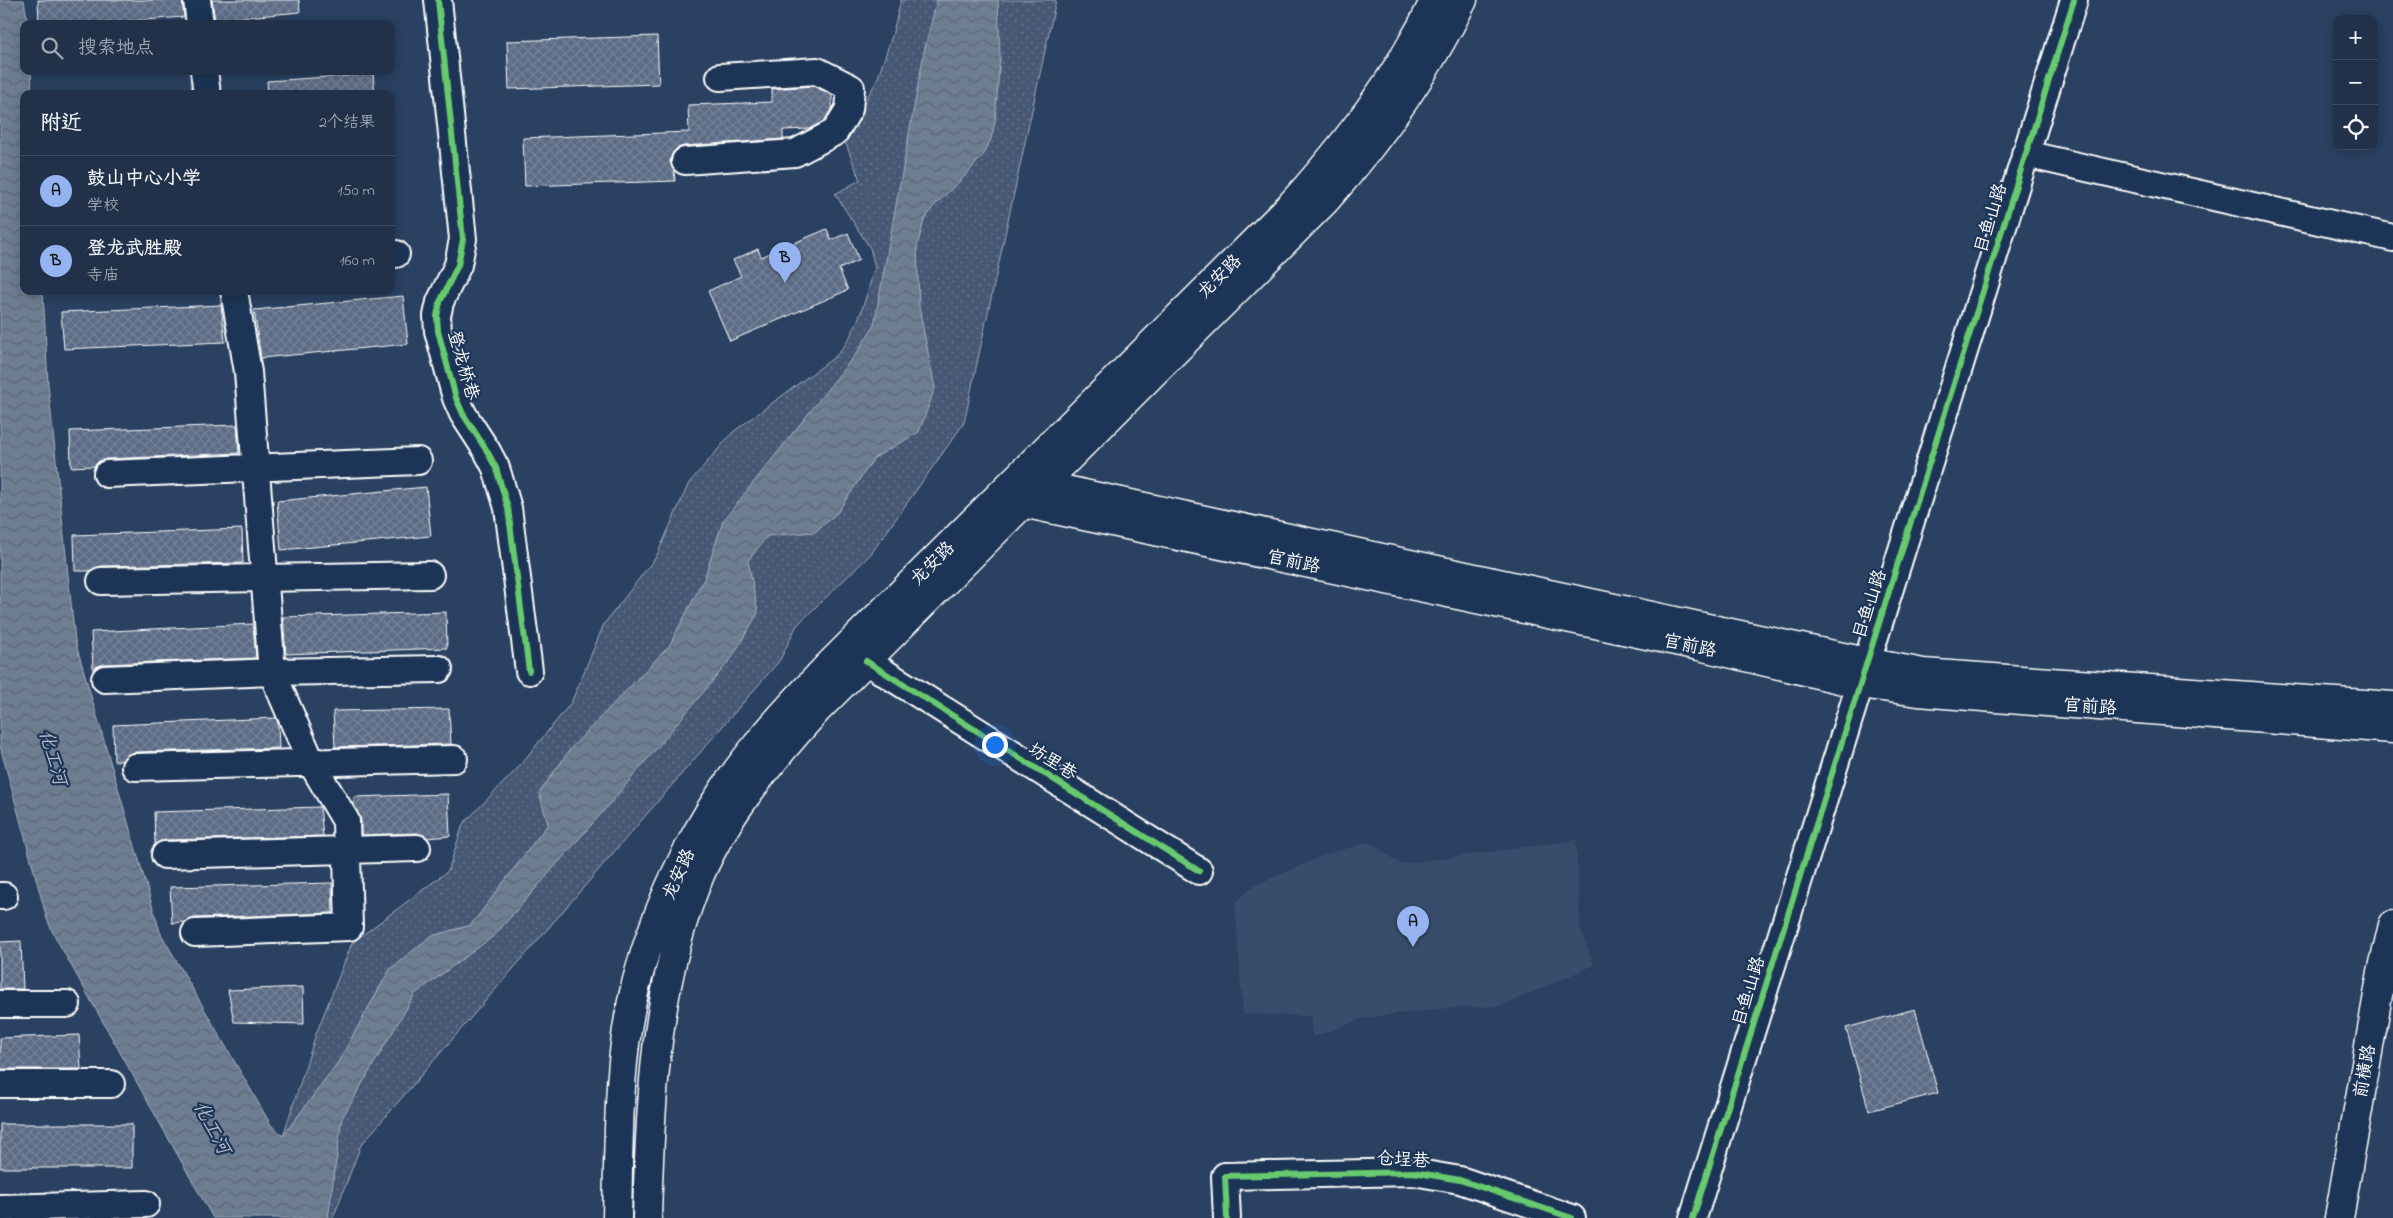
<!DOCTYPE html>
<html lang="zh">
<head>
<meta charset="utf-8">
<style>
	:root { --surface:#203149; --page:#2d3d53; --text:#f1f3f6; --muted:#a2a9b4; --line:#3d4c61; --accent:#95b2f1 }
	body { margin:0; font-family:"Indie Flower","LXGW WenKai TC",sans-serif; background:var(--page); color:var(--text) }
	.controls { position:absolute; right:15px; top:15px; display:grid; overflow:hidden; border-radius:10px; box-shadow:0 2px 12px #0003 }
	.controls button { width:45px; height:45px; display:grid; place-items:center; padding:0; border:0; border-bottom:1px solid var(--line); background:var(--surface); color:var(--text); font:25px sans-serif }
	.you { position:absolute; left:994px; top:744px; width:18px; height:18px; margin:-12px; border:4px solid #fff; border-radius:50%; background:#1a73e8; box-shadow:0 0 0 8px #1a73e833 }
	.badge { display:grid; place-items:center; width:32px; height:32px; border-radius:50%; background:var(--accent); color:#111; font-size:16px; font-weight:700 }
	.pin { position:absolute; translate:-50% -41px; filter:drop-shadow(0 1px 2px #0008) }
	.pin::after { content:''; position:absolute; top:26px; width:18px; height:15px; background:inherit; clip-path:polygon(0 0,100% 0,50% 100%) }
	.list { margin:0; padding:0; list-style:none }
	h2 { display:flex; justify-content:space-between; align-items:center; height:65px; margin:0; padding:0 20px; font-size:21px }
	h2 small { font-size:16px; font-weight:400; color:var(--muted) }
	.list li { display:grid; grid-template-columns:32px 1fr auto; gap:15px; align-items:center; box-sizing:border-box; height:70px; padding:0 20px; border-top:1px solid var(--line) }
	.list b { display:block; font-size:19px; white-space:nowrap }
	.list p { margin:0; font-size:16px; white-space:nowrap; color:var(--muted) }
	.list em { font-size:16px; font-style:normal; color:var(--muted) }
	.icon { flex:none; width:28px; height:28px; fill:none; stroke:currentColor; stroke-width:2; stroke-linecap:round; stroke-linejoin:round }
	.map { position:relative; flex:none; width:2393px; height:1218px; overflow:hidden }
	.search { position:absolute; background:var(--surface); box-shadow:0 2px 12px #0003; left:20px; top:20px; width:375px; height:55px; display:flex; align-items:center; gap:12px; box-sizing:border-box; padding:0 18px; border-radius:10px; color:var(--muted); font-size:19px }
	.panel { position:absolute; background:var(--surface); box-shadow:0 2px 12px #0003; left:20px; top:90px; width:375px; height:205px; border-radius:10px }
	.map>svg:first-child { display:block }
	.built { fill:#394e6c }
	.park { fill:url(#park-dots); stroke:#a2acba }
	.water { fill:url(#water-waves); stroke:#a7b1be }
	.building { fill:url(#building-cross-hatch); stroke:#fff }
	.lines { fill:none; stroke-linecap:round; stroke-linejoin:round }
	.minor-casing { stroke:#fff; stroke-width:30 }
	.major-casing { stroke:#fff; stroke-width:31 }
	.minor { stroke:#1d3557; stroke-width:26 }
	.major { stroke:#1d3557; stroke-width:28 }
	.cycleway-casing { stroke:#1d3557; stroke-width:9 }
	.cycleway { stroke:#67ca6e; stroke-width:6 }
	.labels { text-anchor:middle; stroke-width:4.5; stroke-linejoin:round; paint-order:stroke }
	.street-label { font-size:18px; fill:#fff; stroke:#1d3557 }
	.water-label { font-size:19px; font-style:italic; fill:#b6bec8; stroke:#1d3557 }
</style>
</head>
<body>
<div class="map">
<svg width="2393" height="1218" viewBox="0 0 2393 1218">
	<defs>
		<pattern id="park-dots" width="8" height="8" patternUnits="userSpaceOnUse" patternTransform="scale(1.25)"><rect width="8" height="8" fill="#465975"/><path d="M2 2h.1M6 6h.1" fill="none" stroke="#62728a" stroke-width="1.8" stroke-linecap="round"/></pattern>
		<pattern id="water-waves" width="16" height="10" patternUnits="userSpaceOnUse" patternTransform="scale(1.25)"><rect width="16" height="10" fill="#6d7d92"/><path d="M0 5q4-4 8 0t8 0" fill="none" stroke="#5e6772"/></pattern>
		<pattern id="building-cross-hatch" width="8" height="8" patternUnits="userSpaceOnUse" patternTransform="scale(1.25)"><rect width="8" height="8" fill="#5b6c86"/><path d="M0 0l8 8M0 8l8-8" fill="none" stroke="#748298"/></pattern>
	</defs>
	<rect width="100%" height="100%" fill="#2a4161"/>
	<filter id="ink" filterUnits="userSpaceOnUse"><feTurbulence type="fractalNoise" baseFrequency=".02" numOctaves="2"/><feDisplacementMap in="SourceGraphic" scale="10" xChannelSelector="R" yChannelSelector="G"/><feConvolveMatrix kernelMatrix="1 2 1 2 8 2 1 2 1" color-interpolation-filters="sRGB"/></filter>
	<g filter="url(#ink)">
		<path class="built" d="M1576,840L1580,928L1594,965L1501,1006L1448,1008L1364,1018L1313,1037L1310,1016L1243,1014L1235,903L1255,885L1327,854L1369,842L1401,864Z"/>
		<path class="park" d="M901,0H1056L964,423L870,555L797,625L780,660L361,1145L333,1218H319L283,1136L316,1034L352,943L448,871L463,824L516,770L571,703L604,624L656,557L689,483L733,432L836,356C859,331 865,298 875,267L870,248L835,194L860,180L844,139L877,80L892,36Z"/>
		<path class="water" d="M0,0H24L28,24H24V71H31L32,94H24V291H43L48,384L75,641L160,932L271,1125L283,1136L338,1062L390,969L431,936L471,925L548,824L539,793L571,748L669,646L704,579L723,521L858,351L874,325L925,47L937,0H998L1000,57L995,122L991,139L984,154L964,177L933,207L924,221L917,246L919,307L935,388L919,432L874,458L837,513L815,532L767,536L748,561L758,613L731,659L620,792L495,935L415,994L342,1118L328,1218H213L53,933L47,919L0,746Z"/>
		<path class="building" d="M38,0H182L184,17L94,24H39Z
			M212,0H299L300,12L215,20Z
			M657,36L659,84L509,89L507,41Z
			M373,74L375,94H268L267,81Z
			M814,86L832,95V108L824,121L809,129L783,130V139L684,146L677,148L672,154L670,162L674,171L675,181L525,186L523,138L689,132L688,105L772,102V89Z
			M827,229L831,240L848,233L859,260L839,269L848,290L730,341L708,291L741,276L733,260L758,249L761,257Z
			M403,296L408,344L261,358L254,310Z
			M221,305L225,342L64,349L61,312Z
			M237,425L239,453L106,459L99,461L94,466L71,467L70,431Z
			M426,487L431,536L281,550L277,501Z
			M242,529L243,563L101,566L91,571H75L74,535Z
			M446,612L447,648L286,654L283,617Z
			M253,624L256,658L104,664L93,668L91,632Z
			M449,709L451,744L335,747L333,711Z
			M276,718L278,723L279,748L135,752L127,755L122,761H114L113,725Z
			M448,794L450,836L427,838L417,833L361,835V820L354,805V797Z
			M320,807L323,836L165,840L155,845L154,812Z
			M332,883L333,913L194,918L185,922L172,923L170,887Z
			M21,941L23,989H0V942Z
			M303,987L304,1024L234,1022L228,990Z
			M1915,1009L1938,1093L1869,1111L1846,1028Z
			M79,1035L81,1069H0V1038Z
			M0,1124H132V1168H0Z"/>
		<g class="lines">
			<defs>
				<path id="minor" d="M197,0L200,24
					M438,0L463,239L458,265L440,302L437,316L438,331L456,398L463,414L487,451L496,468L508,508L529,671
					M204,71L207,94
					M2025,154L2393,238
					M685,161L795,153L835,132L849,109L851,88L817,71L720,77
					M391,254H396
					M107,474L418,461
					M101,581L430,575
					M866,661L1199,871
					M105,679L272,672L439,669
					M135,767L454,759
					M165,855L417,848
					M0,896H4
					M195,933L349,927L346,821L312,764L272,672L248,372L234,291
					M0,1004H67
					M0,1084H111
					M0,1208L146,1204
					M1227,1218L1225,1176L1413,1172L1460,1180L1572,1218
					M1693,1218L2074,0"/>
				<path id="major" d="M1028,482L1866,662L1923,673L2393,706
					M1008,500L1699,646L1860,684L1918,692L2393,729
					M617,1218C619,1141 617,1059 636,984C658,899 700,814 756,746C778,718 803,693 827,667L1290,206C1347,143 1398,77 1435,0
					M647,1218C650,1105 655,980 700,875C727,812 774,758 819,708L1326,200C1380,139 1427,73 1463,0
					M2339,1218L2382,972L2393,925"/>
			</defs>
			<use href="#minor" class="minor-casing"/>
			<use href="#major" class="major-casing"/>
			<use href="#minor" class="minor"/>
			<use href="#major" class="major"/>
			<defs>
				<path id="cycleway" d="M438,0L463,239L458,265L440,302L437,316L438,331L456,398L463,414L487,451L496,468L508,508L529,671
					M866,661L1199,871
					M1227,1218L1225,1176L1413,1172L1460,1180L1572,1218
					M1693,1218L2074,0"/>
			</defs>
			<use href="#cycleway" class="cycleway-casing"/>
			<use href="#cycleway" class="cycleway"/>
		</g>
	</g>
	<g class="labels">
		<g class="street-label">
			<text transform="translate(1990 218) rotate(-73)" y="6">目鱼山路</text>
			<text transform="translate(1219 276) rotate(-45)" y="6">龙安路</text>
			<text transform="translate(464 365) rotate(74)" y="6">登龙桥巷</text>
			<text transform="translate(1294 561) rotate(12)" y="6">官前路</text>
			<text transform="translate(932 563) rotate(-45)" y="6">龙安路</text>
			<text transform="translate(1869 604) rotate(-72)" y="6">目鱼山路</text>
			<text transform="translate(1690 645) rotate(12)" y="6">官前路</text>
			<text transform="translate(2090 706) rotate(4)" y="6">官前路</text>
			<text transform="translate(1053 761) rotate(32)" y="6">坊里巷</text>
			<text transform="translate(678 874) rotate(-66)" y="6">龙安路</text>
			<text transform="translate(1748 991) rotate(-73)" y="6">目鱼山路</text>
			<text transform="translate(2364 1071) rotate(-80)" y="6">前横路</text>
			<text transform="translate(1403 1159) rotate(3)" y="6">仓埕巷</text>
		</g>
		<g class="water-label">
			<text transform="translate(54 757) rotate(74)" y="7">化工河</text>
			<text transform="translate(213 1127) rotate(62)" y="7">化工河</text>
		</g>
	</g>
</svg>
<div class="controls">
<button>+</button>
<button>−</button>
<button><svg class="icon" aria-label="locate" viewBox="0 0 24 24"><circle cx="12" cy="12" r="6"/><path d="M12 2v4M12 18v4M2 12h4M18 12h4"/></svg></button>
</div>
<div class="you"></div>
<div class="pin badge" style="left:1413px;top:947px">A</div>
<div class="pin badge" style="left:785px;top:283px">B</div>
<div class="search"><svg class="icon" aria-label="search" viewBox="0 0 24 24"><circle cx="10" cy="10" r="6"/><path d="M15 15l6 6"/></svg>搜索地点</div>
<section class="panel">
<h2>附近<small>2个结果</small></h2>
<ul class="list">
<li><span class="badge">A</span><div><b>鼓山中心小学</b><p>学校</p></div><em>150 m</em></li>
<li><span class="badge">B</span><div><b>登龙武胜殿</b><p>寺庙</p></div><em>160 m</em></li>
</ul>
</section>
</div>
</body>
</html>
